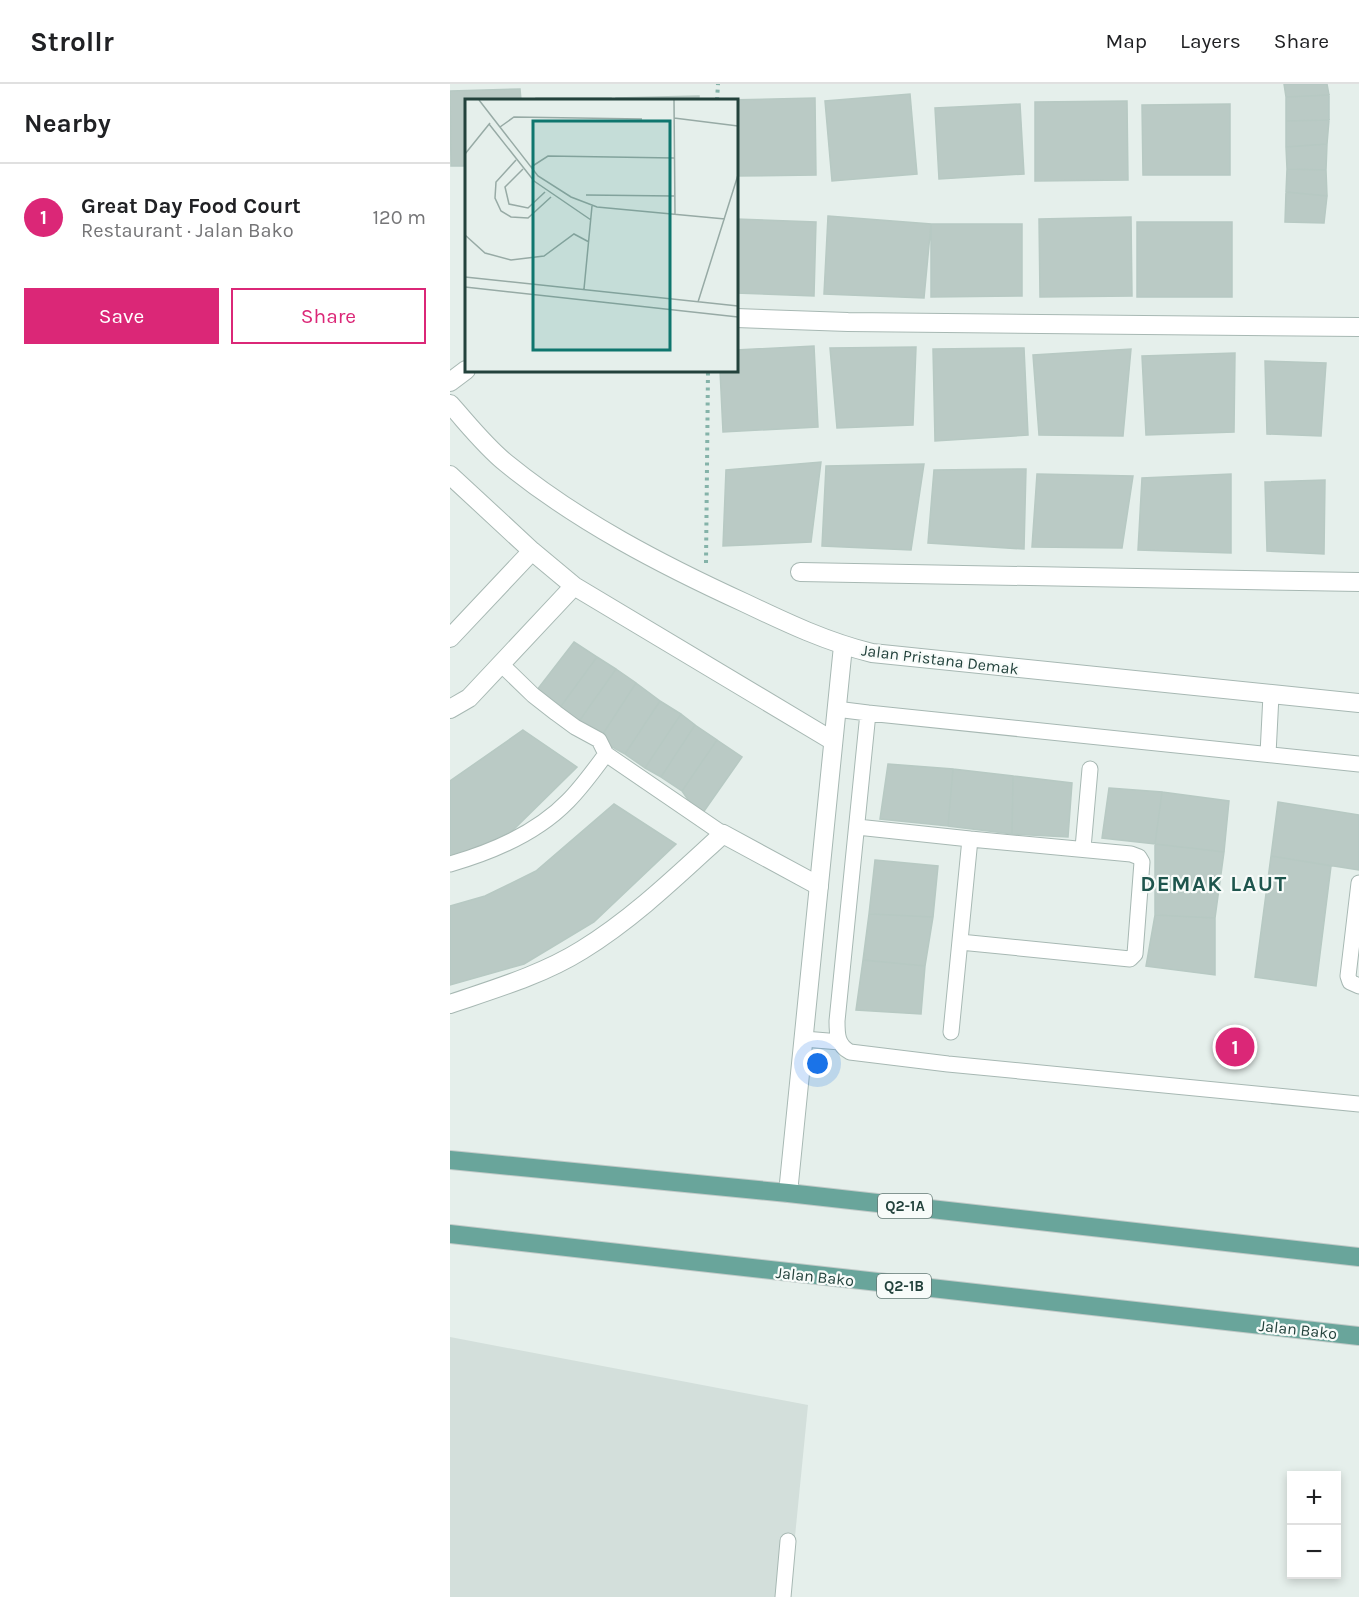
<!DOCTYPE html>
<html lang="en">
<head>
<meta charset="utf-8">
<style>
	:root { --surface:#fff; --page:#f2f2f2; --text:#202124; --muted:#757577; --line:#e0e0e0; --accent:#db2777 }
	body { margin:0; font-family:Karla,sans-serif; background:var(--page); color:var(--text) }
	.controls { position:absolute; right:18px; bottom:18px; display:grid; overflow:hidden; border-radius:0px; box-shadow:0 3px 9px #0003 }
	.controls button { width:54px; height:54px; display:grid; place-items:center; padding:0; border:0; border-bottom:2px solid var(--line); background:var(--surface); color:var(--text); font:30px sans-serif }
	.you { position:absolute; left:368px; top:980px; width:21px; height:21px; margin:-15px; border:4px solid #fff; border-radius:50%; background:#1a73e8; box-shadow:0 0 0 9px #1a73e833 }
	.badge { display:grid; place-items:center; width:39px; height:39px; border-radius:50%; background:var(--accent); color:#fff; font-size:20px; font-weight:700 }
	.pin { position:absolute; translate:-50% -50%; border:3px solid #fff; box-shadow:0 2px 6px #0006 }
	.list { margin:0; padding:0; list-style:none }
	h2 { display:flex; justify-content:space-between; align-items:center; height:78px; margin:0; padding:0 24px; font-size:26px }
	h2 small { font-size:20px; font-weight:400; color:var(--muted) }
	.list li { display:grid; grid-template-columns:39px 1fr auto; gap:18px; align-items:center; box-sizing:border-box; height:108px; padding:0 24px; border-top:2px solid var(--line) }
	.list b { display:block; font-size:22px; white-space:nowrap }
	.list p { margin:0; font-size:20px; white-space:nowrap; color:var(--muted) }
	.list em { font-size:20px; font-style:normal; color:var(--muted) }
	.actions { display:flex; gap:12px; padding:18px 24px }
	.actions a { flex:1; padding:14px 0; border:2px solid var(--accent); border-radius:0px; text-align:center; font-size:21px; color:var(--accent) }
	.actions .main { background:var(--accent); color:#fff }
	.map { position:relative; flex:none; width:909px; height:1513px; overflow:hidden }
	header { display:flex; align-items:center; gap:36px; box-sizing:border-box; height:84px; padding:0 30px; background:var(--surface); border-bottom:2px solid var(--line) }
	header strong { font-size:28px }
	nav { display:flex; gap:33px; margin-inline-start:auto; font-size:21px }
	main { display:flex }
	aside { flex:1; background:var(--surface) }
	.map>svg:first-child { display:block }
	.built { fill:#d3dfdb }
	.building { fill:#bacac5; stroke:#b7c9c3; stroke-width:1.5 }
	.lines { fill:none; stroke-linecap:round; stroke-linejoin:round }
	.service-casing { stroke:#a7b8b3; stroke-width:17 }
	.minor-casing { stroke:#a7b8b3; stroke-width:20 }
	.tertiary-casing { stroke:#a7b8b3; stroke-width:20 }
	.primary-casing { stroke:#c1cac8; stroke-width:20 }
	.path { stroke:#85b3a9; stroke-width:4; stroke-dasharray:3 4.5; stroke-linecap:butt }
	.service { stroke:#fff; stroke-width:15 }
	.minor { stroke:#fff; stroke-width:18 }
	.tertiary { stroke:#fff; stroke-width:18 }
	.primary { stroke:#69a59b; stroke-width:18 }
	.labels { text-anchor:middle; stroke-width:4.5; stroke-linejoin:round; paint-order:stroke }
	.shield { fill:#f7fbf9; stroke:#637a75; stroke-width:1.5 }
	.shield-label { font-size:15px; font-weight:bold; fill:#23423c }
	.street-label { font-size:16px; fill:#23423c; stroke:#f7fbf9 }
	.district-label { font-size:22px; font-weight:bold; letter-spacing:1.5px; fill:#1e554d; stroke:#f7fbf9 }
	.inset-road { fill:none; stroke:#97aaa5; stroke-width:1.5 }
	.view { fill:#0f766e; fill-opacity:0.15; stroke:#0f766e; stroke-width:3 }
	.inset-edge { fill:none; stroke:#23423c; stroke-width:3 }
</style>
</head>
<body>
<header>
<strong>Strollr</strong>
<nav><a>Map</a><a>Layers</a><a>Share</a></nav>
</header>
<main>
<aside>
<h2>Nearby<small></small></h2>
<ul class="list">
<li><span class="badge">1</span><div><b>Great Day Food Court</b><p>Restaurant · Jalan Bako</p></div><em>120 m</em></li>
</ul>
<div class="actions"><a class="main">Save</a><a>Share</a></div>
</aside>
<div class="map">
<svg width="909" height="1513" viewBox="0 0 909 1513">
	<rect width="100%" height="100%" fill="#e5efeb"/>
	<path class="built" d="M0,1253L358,1321L339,1513H0Z"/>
	<path class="building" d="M834,0H877L879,11L836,13Z
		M70,5L71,16H16V82H1L0,7Z
		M460,10L467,90L382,97L375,17Z
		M879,11V36L836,37V13Z
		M249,12V16H166V14Z
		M86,14H161V16H86Z
		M365,14L366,91L286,92V16H275Z
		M677,17L678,96L585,97V18Z
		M570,20L574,90L489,95L485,24Z
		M780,20V91H693L692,21Z
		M879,36L877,60L836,63V37Z
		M877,60L876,86L837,85L836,63Z
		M837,85L876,86L877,112L836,108Z
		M836,108L877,112L874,139L835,138Z
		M378,132L481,140L474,214L374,210Z
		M681,133L682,212L590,213L589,135Z
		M286,135L366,138L364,212L286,209Z
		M687,138H782V213H687Z
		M481,140H572V212L481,213Z
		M364,262L368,343L273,348L270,286H286V266Z
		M466,263L463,341L387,344L380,264Z
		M574,264L578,351L485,357L483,265Z
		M681,265L673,352L589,351L583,271Z
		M785,269L784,348L696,351L692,272Z
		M815,277L876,279L871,352L817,350Z
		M371,378L361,458L273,462L276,386Z
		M474,380L461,466L372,462L376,382Z
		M576,385L574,465L478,459L484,386Z
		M587,390L683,392L672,464L582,463Z
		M781,390V469L688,466L692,394Z
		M875,396L874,470L817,467L815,398Z
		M124,558L147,573L106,629L83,611Z
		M147,573L166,585L125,643L106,629Z
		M166,585L186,599L149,656L125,643Z
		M186,599L210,617L175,670L149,656Z
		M210,617L231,630L195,684L175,670Z
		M231,630L245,641L211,693L195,684Z
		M245,641L267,656L232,707L211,693Z
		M73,646L127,683L60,749L0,776V697Z
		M267,656L292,673L250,733L232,707Z
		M438,680L503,685L498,742L430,735Z
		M503,685L563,692L562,750L498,742Z
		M563,692L622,699L618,753L562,750Z
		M659,704L712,708L705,760L652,754Z
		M712,708L779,717L774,768L705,760Z
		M828,718L909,731V786L821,772Z
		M164,720L226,760L144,838L74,880L0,901V822L35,812L86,787Z
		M705,760L774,768L765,834L705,831Z
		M821,772L881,782L866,902L805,893Z
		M425,776L488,782L483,833L419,830Z
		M419,830L483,833L475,882L413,876Z
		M705,831L765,834V891L696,882Z
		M413,876L475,882L471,930L406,926Z"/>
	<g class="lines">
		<defs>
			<path id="service" d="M52,581L83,611L106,629L125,643L149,656L156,670L273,750
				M386,625L418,629
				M818,670L821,611
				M909,680L418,629L387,937C387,950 387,961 400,968L498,980L909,1020
				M407,743L520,755
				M633,764L640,685
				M0,780C42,768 87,749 118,717C132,703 144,686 156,670
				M909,799L898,892L900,898L909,902
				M501,948L520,755L681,770L689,773L692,778L685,870L680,875L510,858
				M354,955L390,958
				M333,1513L338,1457"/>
			<path id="minor" d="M286,234L398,238L909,243
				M0,298L16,286
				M0,391L82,467L124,502L383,657
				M350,488L909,498
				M0,554L82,467
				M0,625L19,614L124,502
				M0,920C44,905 92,891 132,866C184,834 228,791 273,750L369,802"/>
			<path id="tertiary" d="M0,320C18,340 35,362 56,379C127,437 212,481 295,519C337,539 377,558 422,569L909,619
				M338,1109L393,562"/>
			<path id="primary" d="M0,1076L338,1109L909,1173
				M0,1150L909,1252"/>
		</defs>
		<use href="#service" class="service-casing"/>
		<use href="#minor" class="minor-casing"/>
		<use href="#tertiary" class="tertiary-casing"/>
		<use href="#primary" class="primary-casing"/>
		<path class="path" d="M267,16L268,0
			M256,479L258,286"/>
		<use href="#service" class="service"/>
		<use href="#minor" class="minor"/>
		<use href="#tertiary" class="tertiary"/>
		<use href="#primary" class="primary"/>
	</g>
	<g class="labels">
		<g class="shield">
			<rect x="428" y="1110" width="54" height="24" rx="4.5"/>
			<rect x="427" y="1190" width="54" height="24" rx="4.5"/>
		</g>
		<g class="shield-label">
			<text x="455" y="1127">Q2-1A</text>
			<text x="454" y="1207">Q2-1B</text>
		</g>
		<g class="street-label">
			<text transform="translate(490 575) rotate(7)" y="6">Jalan Pristana Demak</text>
			<text transform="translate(365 1192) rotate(6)" y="6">Jalan Bako</text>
			<text transform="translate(848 1245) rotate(6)" y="6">Jalan Bako</text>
		</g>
		<g class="district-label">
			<text x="764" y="807">DEMAK LAUT</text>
		</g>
	</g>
	<g transform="translate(15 15)">
		<rect width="273" height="273" fill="#e5efeb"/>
		<path class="inset-road" d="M14,1L73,77L106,98L132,108L260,120M209,1L210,116M209,19L273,27M24,25L69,82L126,121M35,28L49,18L177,20M0,55L25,24M51,61L31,83L30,99L36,112L46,118L63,119L86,98M66,68L83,57L209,59M58,70L40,88L44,105L63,109L80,93M121,96L209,97M0,136L20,154L46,161L79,157L109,135L124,143M0,178L273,207M0,188L273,218M119,190L127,107M233,203L273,76"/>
		<path class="view" d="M68,22H205V251H68Z"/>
		<rect width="273" height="273" class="inset-edge"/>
	</g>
</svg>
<div class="controls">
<button>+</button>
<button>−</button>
</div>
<div class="you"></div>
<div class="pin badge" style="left:785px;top:963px">1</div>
</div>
</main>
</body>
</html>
